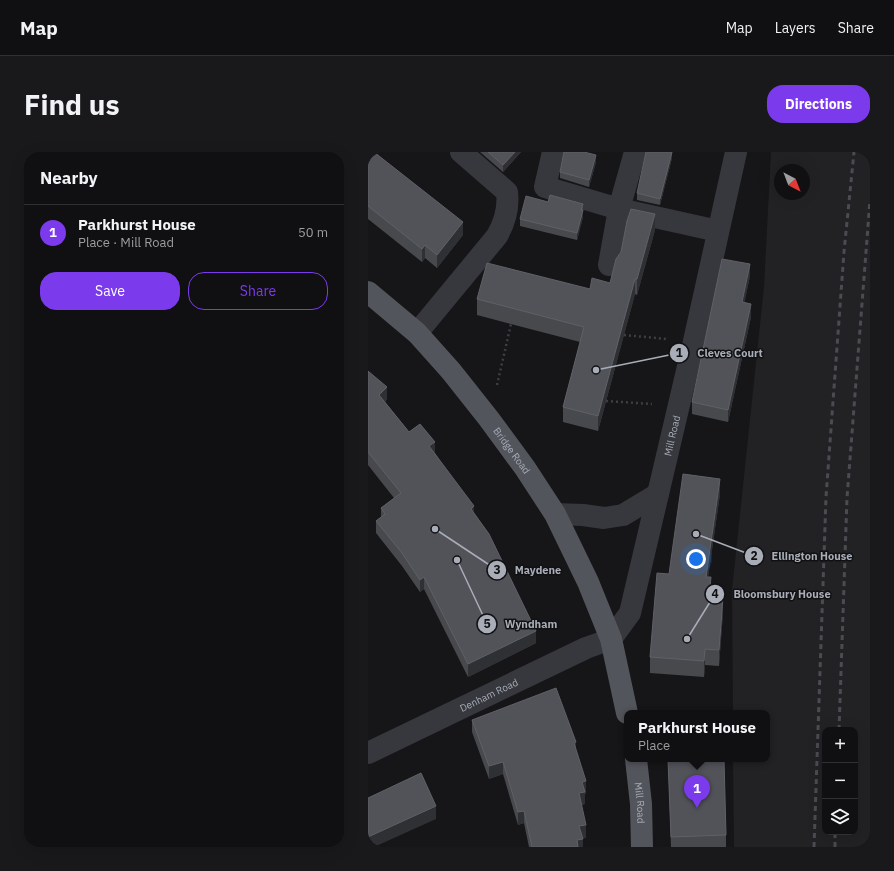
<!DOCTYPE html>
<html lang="en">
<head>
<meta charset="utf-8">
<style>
	:root { --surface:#101012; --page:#19191b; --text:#f1f3f6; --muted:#9c9d9f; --line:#303032; --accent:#7c3aed }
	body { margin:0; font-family:"IBM Plex Sans",sans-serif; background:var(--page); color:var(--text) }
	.controls { position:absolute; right:12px; bottom:12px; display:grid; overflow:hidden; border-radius:8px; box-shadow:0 4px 16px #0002 }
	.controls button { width:36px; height:36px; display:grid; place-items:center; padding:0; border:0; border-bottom:1px solid var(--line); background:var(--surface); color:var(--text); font:20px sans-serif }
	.compass { position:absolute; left:406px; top:12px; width:36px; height:36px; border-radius:50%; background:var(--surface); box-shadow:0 4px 16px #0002; rotate:138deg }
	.you { position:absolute; left:328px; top:407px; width:14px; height:14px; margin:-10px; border:3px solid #fff; border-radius:50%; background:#1a73e8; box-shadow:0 0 0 6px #1a73e833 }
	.badge { display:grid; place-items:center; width:26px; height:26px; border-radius:50%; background:var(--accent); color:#fff; font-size:13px; font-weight:700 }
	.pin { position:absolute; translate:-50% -33px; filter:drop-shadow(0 1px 2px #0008) }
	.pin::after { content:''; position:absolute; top:21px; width:14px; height:12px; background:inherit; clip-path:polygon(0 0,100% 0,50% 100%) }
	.popup { position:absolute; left:256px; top:558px; width:146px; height:52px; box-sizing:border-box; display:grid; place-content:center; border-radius:8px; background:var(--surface); filter:drop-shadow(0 1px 3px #0005); font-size:13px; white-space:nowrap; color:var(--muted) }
	.popup b { font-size:15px; color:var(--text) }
	.popup::after { content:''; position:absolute; left:50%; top:100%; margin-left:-8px; border:8px solid transparent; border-top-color:var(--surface) }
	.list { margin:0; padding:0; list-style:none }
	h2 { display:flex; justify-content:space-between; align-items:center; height:52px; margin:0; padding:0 16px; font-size:17px }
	h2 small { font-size:13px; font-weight:400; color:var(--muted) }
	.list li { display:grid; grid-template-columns:26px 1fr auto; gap:12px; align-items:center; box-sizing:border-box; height:56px; padding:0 16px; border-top:1px solid var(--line) }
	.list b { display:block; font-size:15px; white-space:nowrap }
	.list p { margin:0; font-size:13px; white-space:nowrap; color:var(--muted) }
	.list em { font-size:13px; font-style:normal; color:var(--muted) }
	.actions { display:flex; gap:8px; padding:12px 16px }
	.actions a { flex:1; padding:9px 0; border:1px solid var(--accent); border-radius:16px; text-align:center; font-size:14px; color:var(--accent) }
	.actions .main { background:var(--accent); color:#fff }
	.icon { flex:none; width:22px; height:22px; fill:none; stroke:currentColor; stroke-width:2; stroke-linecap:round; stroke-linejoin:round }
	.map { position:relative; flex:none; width:502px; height:695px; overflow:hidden; border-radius:16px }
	header { display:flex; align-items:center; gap:24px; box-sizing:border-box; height:56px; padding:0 20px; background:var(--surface); border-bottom:1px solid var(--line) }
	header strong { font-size:19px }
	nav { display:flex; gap:22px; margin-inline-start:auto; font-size:14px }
	.intro { display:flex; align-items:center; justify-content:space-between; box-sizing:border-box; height:96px; padding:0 24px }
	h1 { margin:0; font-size:28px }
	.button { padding:10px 18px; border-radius:16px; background:var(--accent); color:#fff; font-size:14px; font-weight:700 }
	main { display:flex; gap:24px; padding:0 24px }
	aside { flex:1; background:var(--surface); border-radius:16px; box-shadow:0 4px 16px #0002 }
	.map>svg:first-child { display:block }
	.built { fill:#222225; fill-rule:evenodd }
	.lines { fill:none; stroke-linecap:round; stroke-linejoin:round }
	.path { stroke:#3d3f44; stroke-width:2.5; stroke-dasharray:2 3; stroke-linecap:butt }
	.minor { stroke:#37383d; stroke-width:22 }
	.major { stroke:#53555c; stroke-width:22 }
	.rail { stroke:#4a4c52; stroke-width:3; stroke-dasharray:5 4; stroke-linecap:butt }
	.wall { fill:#47494d }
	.shaded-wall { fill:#2f3033 }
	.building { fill:#525359; stroke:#5f6168 }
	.labels { text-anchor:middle; stroke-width:3; stroke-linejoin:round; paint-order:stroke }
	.street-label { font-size:10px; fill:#a8adb8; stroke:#111113 }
	.leader { fill:none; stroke:#a8adb8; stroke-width:1.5 }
	.callout-dot { fill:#a8adb8; stroke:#111113; stroke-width:1.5 }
	.mark-label { font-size:12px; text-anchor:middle; font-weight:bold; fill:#111 }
	.callout-label { font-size:11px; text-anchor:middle; font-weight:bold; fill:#a8adb8; stroke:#111113; stroke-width:3; stroke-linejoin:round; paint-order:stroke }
</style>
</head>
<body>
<header>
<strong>Map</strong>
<nav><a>Map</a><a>Layers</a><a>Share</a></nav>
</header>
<div class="intro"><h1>Find us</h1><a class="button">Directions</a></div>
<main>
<aside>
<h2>Nearby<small></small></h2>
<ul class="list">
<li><span class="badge">1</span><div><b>Parkhurst House</b><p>Place · Mill Road</p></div><em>50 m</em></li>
</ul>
<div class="actions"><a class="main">Save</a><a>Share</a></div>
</aside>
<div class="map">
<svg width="502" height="695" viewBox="0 0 502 695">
	<rect width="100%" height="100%" fill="#161618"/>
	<path class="built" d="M403,0H502V695H366L365,607H399V561H365L364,438L396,135ZM412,18H436V42H412ZM457,578H487V680H457Z"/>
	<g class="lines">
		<path class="path" d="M256,183L299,187
			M129,233L143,172
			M238,249L284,252"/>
		<g class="minor">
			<path d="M185,0L177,35L251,57L267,0"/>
			<path d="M241,113L251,57L350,79"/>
			<path d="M49,181L129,84C137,70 141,56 139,40L93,0"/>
			<path d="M187,362L215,363L236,366L255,363L290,342"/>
			<path id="s1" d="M0,601L218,496L243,487L262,461L326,189L368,0"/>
		</g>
		<g class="major">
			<path id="s2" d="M0,140L49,181L83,219L121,267L157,316L187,362L220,430L243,487L259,561"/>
			<path id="s3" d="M268,607L273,652L274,695"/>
		</g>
		<path class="rail" d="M471,578L479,346L502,48
			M446,695L458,345L476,100L486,0
			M467,695V680"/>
	</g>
	<path class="wall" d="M0,0L95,83L69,116L57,106L54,110L0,67Z
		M112,0H153L135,20Z
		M304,6L292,53L269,48V41Z
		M228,10L221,35L192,26V20Z
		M180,50L215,52V65L209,88L152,74V67Z
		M287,78L269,143L267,142L230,279L195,270V255L212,190L109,163V147L222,137L242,131Z
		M382,124L376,150L383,165L360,270L324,262V250Z
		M0,219L19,247L17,250L41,280L67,301L106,361L168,491L100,525L56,437L52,440L34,414L8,381V369L13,365V356L26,346L0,313Z
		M352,342L340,425L343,441V444L355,461L351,514L337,513L336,525L282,521V505L301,422Z
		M104,568L208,598L218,642H217V652L213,653L218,686H214L215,695H161L156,671L150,673L135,622L121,627L104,580Z
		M300,607L358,683V695H303Z"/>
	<path class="shaded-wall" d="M147,0H153L135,20V13Z
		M304,0V6L292,53V47Z
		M228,3V10L221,35V28Z
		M215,58V65L209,88V81Z
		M287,62V78L269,143V127Z
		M95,70V83L69,116V103Z
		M57,93V106L54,110V97Z
		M382,112V124L374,163V150Z
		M267,127V142L230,279V264Z
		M383,152V165L360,270V258Z
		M19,235V247L11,255V243Z
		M67,290V303L61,294Z
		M352,327V342L338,440V425Z
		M106,354V367L103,357Z
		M56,425V437L52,440V428Z
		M343,425V441L341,460V444Z
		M355,445V461L351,514V498Z
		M168,479V491L100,525V512Z
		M337,497V513L336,525V509Z
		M208,590V603L206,591Z
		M135,610V622L121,627V614Z
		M218,629V642H217V652L211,654V641L214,630Z
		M68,654V667L6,695H0V685Z
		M156,659V671L150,673V660Z
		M218,673V686L211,687V674Z
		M215,687V695H209V688Z"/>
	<path class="building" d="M0,0H6L95,70L69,103L57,93L54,97L0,54Z
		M120,0H147L135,13Z
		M196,0H216L228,3L221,28L192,20Z
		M278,0H304L292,47L269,41Z
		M182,43L215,52L213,58H215L209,81L152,67L158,44L180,50Z
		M263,57L287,62L269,127H267L230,264L195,255L216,175L109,147L119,111L222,137L224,126L242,131L248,107L253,100L259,69Z
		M354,107L382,112L374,150L383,152L360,258L324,250Z
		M0,219L19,235L11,243L41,280L52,272L67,290L61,294L106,354L103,357L121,382L168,479L100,512L56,425L52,428L34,401L8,369L17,362L13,356L33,341L0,300Z
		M315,322L352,327L338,425H343L341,444L355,445L351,498L337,497L336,509L282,505L289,421L301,422Z
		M188,536L208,590L206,591L218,629L214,630L217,640L211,641L218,673L211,674L215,687L209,688L210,695H164L156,659L150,660L135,610L121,614L104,568Z
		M300,607H356L358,683L303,685Z
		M53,621L68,654L0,685V646Z"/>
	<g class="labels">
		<g class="street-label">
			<text dy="4" stroke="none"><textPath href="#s1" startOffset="483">Mill Road</textPath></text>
			<text dy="4" stroke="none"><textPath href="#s2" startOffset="215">Bridge Road</textPath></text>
			<text dy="4" stroke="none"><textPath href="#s1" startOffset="134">Denham Road</textPath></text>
			<text dy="4" stroke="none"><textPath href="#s3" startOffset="44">Mill Road</textPath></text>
		</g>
	</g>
	<path class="leader" d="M228 218L311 201M328 382L386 404M67 377L129 418M319 487L347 442M89 408L119 472"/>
	<g class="callout-dot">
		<circle cx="228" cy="218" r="4"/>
		<circle cx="328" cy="382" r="4"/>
		<circle cx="67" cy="377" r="4"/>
		<circle cx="319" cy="487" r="4"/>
		<circle cx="89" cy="408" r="4"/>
		<circle cx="311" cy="201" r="10"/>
		<circle cx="386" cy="404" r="10"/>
		<circle cx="129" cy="418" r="10"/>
		<circle cx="347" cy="442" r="10"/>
		<circle cx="119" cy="472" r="10"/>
	</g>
	<g class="mark-label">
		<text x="311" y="205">1</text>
		<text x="386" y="408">2</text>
		<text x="129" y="422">3</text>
		<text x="347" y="446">4</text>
		<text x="119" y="476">5</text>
	</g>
	<g class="callout-label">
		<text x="362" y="205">Cleves Court</text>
		<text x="444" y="408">Ellington House</text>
		<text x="170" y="422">Maydene</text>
		<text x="414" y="446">Bloomsbury House</text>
		<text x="163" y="476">Wyndham</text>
	</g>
</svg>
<div class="controls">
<button>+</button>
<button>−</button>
<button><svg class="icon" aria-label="layers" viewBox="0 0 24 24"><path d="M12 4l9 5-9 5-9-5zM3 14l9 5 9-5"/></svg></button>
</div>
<svg class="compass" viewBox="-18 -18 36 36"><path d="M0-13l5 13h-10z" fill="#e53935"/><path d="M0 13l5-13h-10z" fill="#9c9d9f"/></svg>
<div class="you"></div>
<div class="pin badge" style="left:329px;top:656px">1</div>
<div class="popup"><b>Parkhurst House</b>Place</div>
</div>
</main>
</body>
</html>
